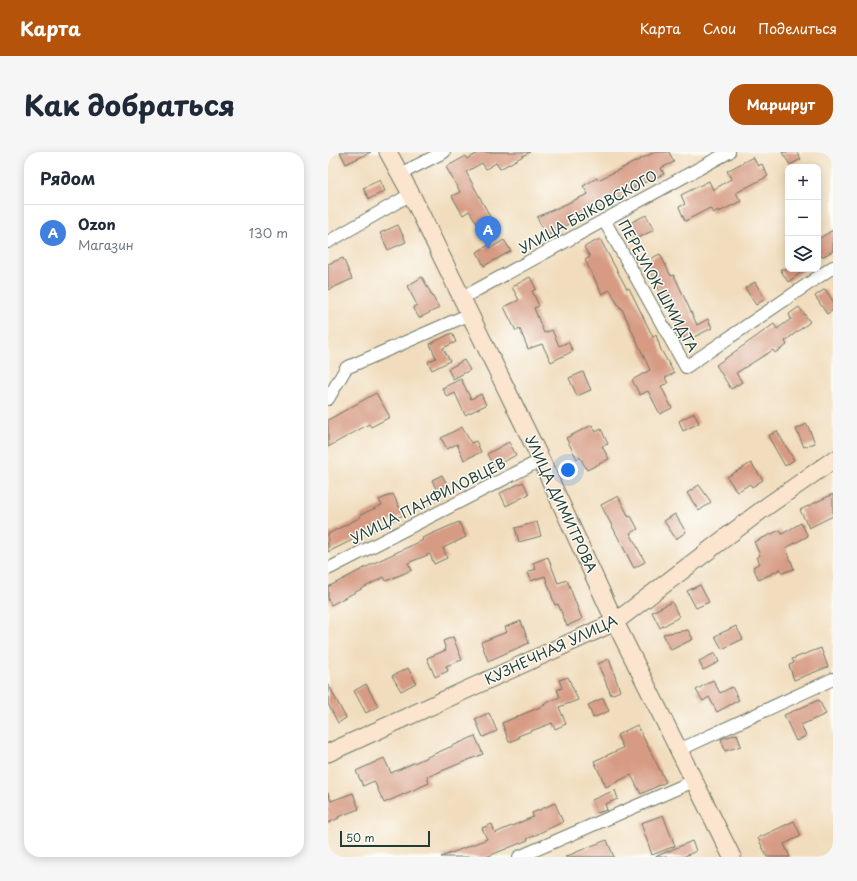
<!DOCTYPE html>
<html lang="ru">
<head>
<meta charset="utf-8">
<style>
	:root { --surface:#fff; --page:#f6f6f7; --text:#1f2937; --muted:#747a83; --line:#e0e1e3; --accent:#b45309 }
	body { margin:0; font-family:"Playpen Sans",sans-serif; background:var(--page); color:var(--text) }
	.controls { position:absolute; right:12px; top:12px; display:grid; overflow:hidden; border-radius:8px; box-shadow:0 2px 10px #0003 }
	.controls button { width:36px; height:36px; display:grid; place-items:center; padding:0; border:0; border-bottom:1px solid var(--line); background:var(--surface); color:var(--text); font:20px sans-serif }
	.scale { position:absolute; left:12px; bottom:10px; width:90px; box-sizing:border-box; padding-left:4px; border:2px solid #1f3d34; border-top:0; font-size:11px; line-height:14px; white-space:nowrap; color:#1f3d34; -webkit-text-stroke:3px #fdfcf7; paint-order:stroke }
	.you { position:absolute; left:240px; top:318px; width:14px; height:14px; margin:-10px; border:3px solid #fff; border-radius:50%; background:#1a73e8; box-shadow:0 0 0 6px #1a73e833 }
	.badge { display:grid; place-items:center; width:26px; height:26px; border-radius:50%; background:var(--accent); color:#fff; font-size:13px; font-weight:700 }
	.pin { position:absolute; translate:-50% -33px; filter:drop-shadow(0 1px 2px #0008) }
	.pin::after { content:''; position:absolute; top:21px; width:14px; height:12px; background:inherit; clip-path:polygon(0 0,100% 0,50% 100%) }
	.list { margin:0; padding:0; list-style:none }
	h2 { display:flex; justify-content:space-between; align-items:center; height:52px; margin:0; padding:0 16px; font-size:17px }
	h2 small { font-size:13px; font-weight:400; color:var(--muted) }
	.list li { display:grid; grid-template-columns:26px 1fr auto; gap:12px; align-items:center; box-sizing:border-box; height:56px; padding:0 16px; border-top:1px solid var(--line) }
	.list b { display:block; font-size:15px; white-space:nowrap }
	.list p { margin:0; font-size:13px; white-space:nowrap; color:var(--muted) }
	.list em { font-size:13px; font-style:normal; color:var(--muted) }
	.icon { flex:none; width:22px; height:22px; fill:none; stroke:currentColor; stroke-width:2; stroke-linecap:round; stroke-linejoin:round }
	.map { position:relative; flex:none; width:505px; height:705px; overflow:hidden; border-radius:16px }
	header { display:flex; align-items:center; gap:24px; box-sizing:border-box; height:56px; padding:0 20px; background:var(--accent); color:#fff }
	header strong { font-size:19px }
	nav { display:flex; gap:22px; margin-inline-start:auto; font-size:14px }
	.intro { display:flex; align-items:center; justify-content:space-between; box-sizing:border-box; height:96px; padding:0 24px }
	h1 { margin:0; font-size:28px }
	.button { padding:10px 18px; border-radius:16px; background:var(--accent); color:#fff; font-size:14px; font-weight:700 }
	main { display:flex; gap:24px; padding:0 24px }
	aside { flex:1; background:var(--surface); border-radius:16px; box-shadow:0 2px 10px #0003 }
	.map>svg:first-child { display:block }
	.building { fill:#d79b84 }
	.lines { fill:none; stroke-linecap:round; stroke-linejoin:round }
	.minor-casing { stroke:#687564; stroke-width:14 }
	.secondary-casing { stroke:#687564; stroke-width:19 }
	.minor { stroke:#fff; stroke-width:12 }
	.secondary { stroke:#fce5cf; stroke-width:17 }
	.labels { text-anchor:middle; stroke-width:3; stroke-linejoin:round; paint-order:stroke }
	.street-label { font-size:14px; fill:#1f3d34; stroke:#fdfcf7 }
</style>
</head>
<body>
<header>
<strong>Карта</strong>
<nav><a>Карта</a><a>Слои</a><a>Поделиться</a></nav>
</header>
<div class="intro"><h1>Как добраться</h1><a class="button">Маршрут</a></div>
<main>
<aside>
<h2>Рядом<small></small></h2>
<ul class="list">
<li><span class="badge" style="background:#3f7fe0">A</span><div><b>Ozon</b><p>Магазин</p></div><em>130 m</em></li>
</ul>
</aside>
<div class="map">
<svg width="505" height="705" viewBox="0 0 505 705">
	<rect width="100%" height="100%" fill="#fdfcf7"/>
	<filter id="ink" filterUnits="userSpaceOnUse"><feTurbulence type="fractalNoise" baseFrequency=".025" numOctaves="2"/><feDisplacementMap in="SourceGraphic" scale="8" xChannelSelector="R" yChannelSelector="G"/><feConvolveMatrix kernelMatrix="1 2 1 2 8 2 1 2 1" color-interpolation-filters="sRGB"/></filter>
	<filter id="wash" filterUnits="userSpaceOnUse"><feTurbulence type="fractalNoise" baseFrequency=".012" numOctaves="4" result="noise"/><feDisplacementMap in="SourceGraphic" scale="16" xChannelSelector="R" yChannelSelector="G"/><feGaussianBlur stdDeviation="0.9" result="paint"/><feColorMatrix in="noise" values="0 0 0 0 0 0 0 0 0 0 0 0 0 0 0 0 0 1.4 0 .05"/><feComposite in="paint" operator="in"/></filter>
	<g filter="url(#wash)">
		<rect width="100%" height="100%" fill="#f1ddbd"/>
		<g id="blocks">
			<path class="building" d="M12,0H43L18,12Z
				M152,0H202L172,17L168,11L158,17L154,11L138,20L163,66L151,74L141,59L135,63L124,44L132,40L118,15L138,4L139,7Z
				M327,0H341L346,10L333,16L336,22L306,35L307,37L218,84L209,65L260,42L255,34L269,26L270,28Z
				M454,0H469L473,7L462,13Z
				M425,5L430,14L434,12L440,24L408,41L413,49L391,60L390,58L385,61L382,56L357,69L351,55L357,52L353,43L381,29L385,38L403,27L399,19Z
				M52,28L57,39L41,47L35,36Z
				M318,63L326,78L308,87L300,72Z
				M70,73L78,90L60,98L52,81Z
				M505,78V99L494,105L490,98V87Z
				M272,87L299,137L301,136L325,185L328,183L333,198L346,221L337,226L340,231L333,234L344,256L332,262L320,239L312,243L304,228L322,218L293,155L292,156L282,138L274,142L257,108L262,105L256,95Z
				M176,88L183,99L156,114L149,100L161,93L163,96Z
				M332,102L343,124L346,123L369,173L380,167L384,176L358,189L342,157H340L318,109Z
				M15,106L24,127L0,138V112Z
				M452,117H478L460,130Z
				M94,125L111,156L91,166L85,155L89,153L79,134Z
				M202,125L208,137L204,139L211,154L206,156L216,181L224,178L231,194L240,190L245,199L223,210L214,192L200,197L192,177L188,179L176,155L191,148L184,135Z
				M427,130L437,147L428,153L417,136Z
				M497,137L505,149V158L499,162L487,144Z
				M471,155L482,170L457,189L459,193L447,201L445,198L408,221L414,230L403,237L388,213L446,172L449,177L463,167L461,162Z
				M124,181L128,190L115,196L122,209L104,218L100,210L108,206L102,192Z
				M136,208L142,218L125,227L120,217Z
				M255,220L263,238L249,244L241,226Z
				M133,227L143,247L153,242L158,253L137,263L127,241L119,245L114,236Z
				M48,241L62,265L43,275L41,272L0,295V268Z
				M366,261L371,271L355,279L351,269Z
				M479,272L487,291L476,295L468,277Z
				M264,273L268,280L273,277L280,292L274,294L281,307L259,318L252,305L249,307L238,286Z
				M134,275L143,291L148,289L153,300L136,308L129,292L119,297L113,286Z
				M449,279L466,308L457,314L440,284Z
				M181,290L188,303L166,315L159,302Z
				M423,311L435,328L424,335L422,332L409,340L399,325Z
				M114,323L122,338L111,344L104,328Z
				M195,330L201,342L178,354L172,341Z
				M371,333L383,350L371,359L359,341Z
				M65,342L75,363L0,400V382L33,365L32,363L54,353L51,348Z
				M505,342V364L481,376L472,358Z
				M290,344L301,365L303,364L310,377L302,381L317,410L306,416L273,353Z
				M347,362L358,380L348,387L336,369Z
				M131,370L138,385L115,396L119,406L106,412L102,402L80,411L84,418L58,429L56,425L3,453L0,447V435L48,410L95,388L94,386Z
				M209,370L213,384L191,390L187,376Z
				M473,371L480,384L458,396L466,417L454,421L453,417L431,428L425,415L432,411L429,406L432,403L426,390L452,378L454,382Z
				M220,405L230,431L239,428L254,467L239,474L230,452L227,453L217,424L203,429L200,420L208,417L205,411Z
				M372,433L381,450L368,456L359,439Z
				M344,450L351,465L332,476L324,460Z
				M193,469L201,491L160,509L153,490L179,480L177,475Z
				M408,474L415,487L394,497L387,484Z
				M360,478L365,487L343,498L335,482Z
				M125,485L134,508L118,514L120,519L107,525L99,506L118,498L115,489Z
				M493,496L500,515L466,528L461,513L466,511L464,507Z
				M387,501L391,510L375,518L371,509Z
				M281,507L292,539L283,543L270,512Z
				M80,516L88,531L73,539L64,524Z
				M240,525L250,548L231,555L238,572L227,577L224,571L190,584L191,586L181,590L174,571L217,553L216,552L232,545L229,538L234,536L231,528Z
				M385,528L392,541L404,535L411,548L389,560L381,545L375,549L368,538Z
				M0,532L18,566L10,571L0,552Z
				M38,532L50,554L38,561L26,539Z
				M275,546L281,559L265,566L260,553Z
				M491,548L498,562L473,573L478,584L468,589L456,563Z
				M161,561L169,579L155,585L147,567Z
				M309,573L338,630L313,642L303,623L278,635L266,609L295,596L289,583Z
				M409,582L413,594L397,599L393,587Z
				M147,584L155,602L99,625L101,631L56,651L46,629L35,634L28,619L56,606L63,621Z
				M287,638L290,647L277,652L279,658L269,661L264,648Z
				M0,641L3,649L25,641L31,657L10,665L11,666L0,671Z
				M227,651L235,670L199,687L200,688L158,705H113L159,687L154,676L164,672L167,681L205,665L204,661Z
				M335,663L347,694L324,703L313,671Z
				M466,669L473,684L456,692L462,705H439L430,686Z
				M279,688L286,705H237L263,694Z
				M364,689L368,699L355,705H327Z"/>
		</g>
	</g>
	<g filter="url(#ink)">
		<use href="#blocks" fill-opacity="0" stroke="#687564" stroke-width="1"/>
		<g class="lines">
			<defs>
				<path id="minor" d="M72,22L116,0
					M276,68L358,215L505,115
					M0,90L83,42
					M134,146L401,0
					M0,247L18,216L142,162
					M0,417L213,308
					M351,598L505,527
					M191,705L366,629"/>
				<path id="secondary" d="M60,0L83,42L213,308L287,470L404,705
					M0,601L287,470L435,357L505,308"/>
			</defs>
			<use href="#minor" class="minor-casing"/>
			<use href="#secondary" class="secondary-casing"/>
			<use href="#minor" class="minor"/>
			<use href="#secondary" class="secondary"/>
		</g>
	</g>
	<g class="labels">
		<g class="street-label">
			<text transform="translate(260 60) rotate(-29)" y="5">УЛИЦА БЫКОВСКОГО</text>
			<text transform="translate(330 134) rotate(61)" y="5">ПЕРЕУЛОК ШМИДТА</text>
			<text transform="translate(100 349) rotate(-27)" y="5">УЛИЦА ПАНФИЛОВЦЕВ</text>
			<text transform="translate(233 352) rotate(65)" y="5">УЛИЦА ДИМИТРОВА</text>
			<text transform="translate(223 498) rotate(-25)" y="5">КУЗНЕЧНАЯ УЛИЦА</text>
		</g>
	</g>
</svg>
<div class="controls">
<button>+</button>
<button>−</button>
<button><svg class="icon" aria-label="layers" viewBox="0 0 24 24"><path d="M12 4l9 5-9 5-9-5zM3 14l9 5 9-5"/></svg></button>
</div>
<div class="scale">50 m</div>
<div class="you"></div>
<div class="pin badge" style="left:160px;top:97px;background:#3f7fe0">A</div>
</div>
</main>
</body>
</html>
